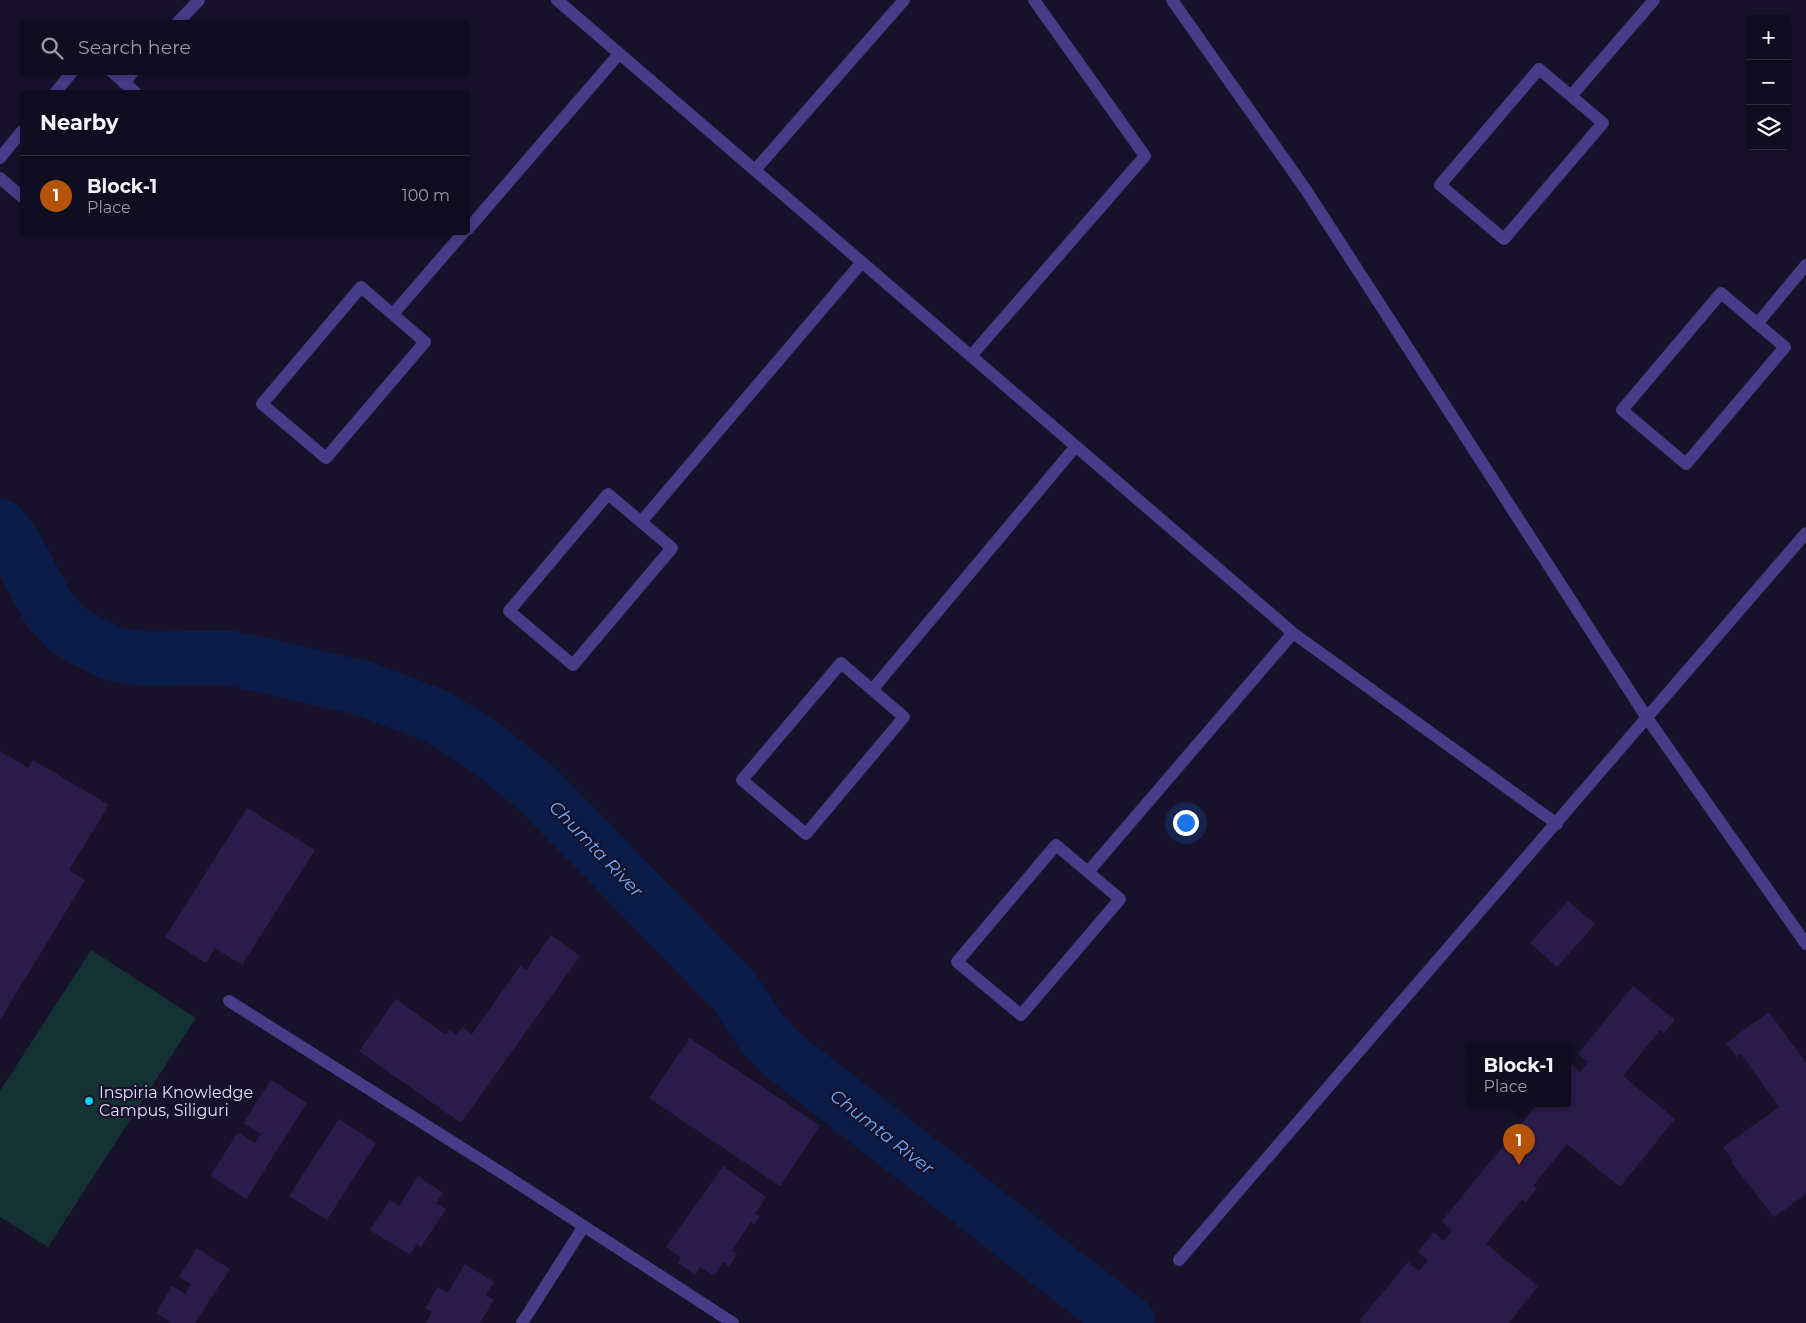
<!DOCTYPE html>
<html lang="en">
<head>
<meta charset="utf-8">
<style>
	:root { --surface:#110d20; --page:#1a1629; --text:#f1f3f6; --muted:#9c9ca5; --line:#302d3e; --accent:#b45309 }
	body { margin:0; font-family:Montserrat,sans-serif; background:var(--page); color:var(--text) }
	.controls { position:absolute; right:15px; top:15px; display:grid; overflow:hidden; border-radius:5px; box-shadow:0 2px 8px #0003 }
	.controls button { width:45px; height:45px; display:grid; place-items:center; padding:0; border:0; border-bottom:1px solid var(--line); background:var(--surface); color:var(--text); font:25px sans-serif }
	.you { position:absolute; left:1185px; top:822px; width:18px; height:18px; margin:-12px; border:4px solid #fff; border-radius:50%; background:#1a73e8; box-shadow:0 0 0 8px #1a73e833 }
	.badge { display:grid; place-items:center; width:32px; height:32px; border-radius:50%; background:var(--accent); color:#fff; font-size:16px; font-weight:700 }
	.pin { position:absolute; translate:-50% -41px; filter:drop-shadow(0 1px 2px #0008) }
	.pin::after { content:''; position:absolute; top:26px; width:18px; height:15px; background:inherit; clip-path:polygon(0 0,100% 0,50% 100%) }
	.popup { position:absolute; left:1466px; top:1042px; width:105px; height:65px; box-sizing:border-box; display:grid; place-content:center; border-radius:5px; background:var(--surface); filter:drop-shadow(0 1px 4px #0005); font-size:16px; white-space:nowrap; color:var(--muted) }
	.popup b { font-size:19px; color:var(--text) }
	.popup::after { content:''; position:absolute; left:50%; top:100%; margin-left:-10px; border:10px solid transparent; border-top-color:var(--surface) }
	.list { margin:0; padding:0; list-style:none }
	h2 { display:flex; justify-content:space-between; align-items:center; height:65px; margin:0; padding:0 20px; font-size:21px }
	h2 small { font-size:16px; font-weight:400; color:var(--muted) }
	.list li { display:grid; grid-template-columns:32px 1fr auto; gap:15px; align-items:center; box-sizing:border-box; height:80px; padding:0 20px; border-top:1px solid var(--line) }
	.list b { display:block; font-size:19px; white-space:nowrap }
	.list p { margin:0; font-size:16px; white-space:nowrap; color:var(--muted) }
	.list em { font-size:16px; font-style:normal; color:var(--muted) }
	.icon { flex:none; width:28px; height:28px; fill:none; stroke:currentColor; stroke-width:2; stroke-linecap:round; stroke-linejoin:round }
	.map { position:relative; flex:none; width:1806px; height:1323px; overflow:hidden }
	.search { position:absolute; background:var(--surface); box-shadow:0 2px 8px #0003; left:20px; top:20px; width:450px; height:55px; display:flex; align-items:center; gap:12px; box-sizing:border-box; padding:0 18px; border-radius:5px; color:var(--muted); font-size:19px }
	.panel { position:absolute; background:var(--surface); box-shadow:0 2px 8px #0003; left:20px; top:90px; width:450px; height:145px; border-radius:5px }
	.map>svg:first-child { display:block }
	.grass { fill:#143234 }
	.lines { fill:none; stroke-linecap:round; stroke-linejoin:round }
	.river { stroke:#0b1c49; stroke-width:55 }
	.building { fill:#2a1d4b }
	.minor { stroke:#463c88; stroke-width:12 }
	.poi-dot { fill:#08d0fd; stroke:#17112a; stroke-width:2 }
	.labels { text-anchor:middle; stroke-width:4.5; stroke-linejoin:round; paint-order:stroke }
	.poi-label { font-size:16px; fill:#e1daff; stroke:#17112a; text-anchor:start }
	.water-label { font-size:18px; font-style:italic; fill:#69acfe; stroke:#17112a }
</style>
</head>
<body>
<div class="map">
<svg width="1806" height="1323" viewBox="0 0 1806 1323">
	<rect width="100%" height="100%" fill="#17112a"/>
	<path class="grass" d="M91,950L196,1018L48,1247L0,1217V1091Z"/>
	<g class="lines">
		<path class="river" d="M0,526L13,543L50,611L68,630L87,641L114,654L143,659L231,658L362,688L436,716L488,749L537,789L735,992L761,1032L784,1056L1128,1323"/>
	</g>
	<path class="building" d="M0,751L28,768L33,760L109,805L69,870L85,880L0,1020Z
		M247,808L315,850L242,965L215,948L206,963L165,937Z
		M1568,901L1595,924L1557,967L1530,943Z
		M551,935L580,956L461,1123L359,1051L396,999L446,1035L450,1030L456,1035L462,1027L472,1034L520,966L526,970Z
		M1633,986L1675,1020L1664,1033L1660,1030L1623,1076L1675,1119L1620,1187L1567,1144L1533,1186L1537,1188L1526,1202L1522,1199L1486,1244L1538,1286L1509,1323H1363L1360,1320L1408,1262L1419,1271L1428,1260L1418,1252L1434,1232L1444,1241L1452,1230L1442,1221L1537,1104H1568V1068L1571,1064L1580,1072L1588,1062L1578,1054Z
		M1769,1012L1806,1063V1194L1774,1217L1731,1162L1733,1161L1723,1147L1779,1107L1741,1054L1737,1057L1726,1043Z
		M690,1038L820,1126L780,1186L649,1098Z
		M271,1080L307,1103L246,1199L210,1176L238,1132L255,1143L261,1134L243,1123Z
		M339,1119L376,1143L327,1220L289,1196Z
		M723,1166L766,1197L755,1214L760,1216L754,1224L751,1222L732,1250L737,1254L729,1266L723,1262L714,1276L700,1267L695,1275L678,1263L681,1258L666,1247Z
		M418,1176L443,1193L436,1203L446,1209L421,1247L417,1244L410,1255L370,1230L390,1200L399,1206Z
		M197,1248L230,1269L195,1323H172L156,1313L172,1286L185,1294L191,1284L179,1277Z
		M465,1264L494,1282L486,1295L494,1300L480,1323H426L432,1312L425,1308L438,1287L447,1293Z"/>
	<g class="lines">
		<path class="minor" d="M557,0L1293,633L1557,824
			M1172,0L1306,190L1647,718L1806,944
			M178,22L199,0
			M1539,69L1603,123L1504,239L1440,185Z
			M112,72L135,92
			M124,83L133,72
			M56,92L72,72
			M1571,96L1654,0
			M0,158L22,131
			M755,170L904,0
			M0,178L22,197
			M468,229L619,54
			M361,287L425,342L326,458L262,404Z
			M1721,293L1785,347L1686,464L1622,410Z
			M393,314L464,232
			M1757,324L1806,265
			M971,356L1145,156L1034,0
			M608,494L672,548L573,665L509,611Z
			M641,522L862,262
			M841,663L904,717L806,834L742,780Z
			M872,690L1076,446
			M1056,845L1120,899L1021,1015L957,962Z
			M1088,872L1293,633
			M229,1001L505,1175L733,1323
			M1179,1260L1806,533
			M522,1323L584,1226"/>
	</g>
	<circle class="poi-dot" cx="89" cy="1101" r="5"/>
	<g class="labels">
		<g class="poi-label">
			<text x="99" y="1098">Inspiria Knowledge<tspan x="99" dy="18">Campus, Siliguri</tspan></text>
		</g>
		<g class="water-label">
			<text transform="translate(596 849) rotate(46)" y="6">Chumta River</text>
			<text transform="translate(882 1132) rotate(38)" y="6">Chumta River</text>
		</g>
	</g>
</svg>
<div class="controls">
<button>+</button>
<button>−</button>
<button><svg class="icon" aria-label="layers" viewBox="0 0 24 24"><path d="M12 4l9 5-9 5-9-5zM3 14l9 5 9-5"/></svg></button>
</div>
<div class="you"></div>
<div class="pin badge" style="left:1519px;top:1165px">1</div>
<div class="popup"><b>Block-1</b>Place</div>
<div class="search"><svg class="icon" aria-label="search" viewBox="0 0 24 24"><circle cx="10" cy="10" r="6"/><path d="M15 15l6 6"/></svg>Search here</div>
<section class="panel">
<h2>Nearby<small></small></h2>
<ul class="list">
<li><span class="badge">1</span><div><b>Block-1</b><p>Place</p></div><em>100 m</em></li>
</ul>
</section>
</div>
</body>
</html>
